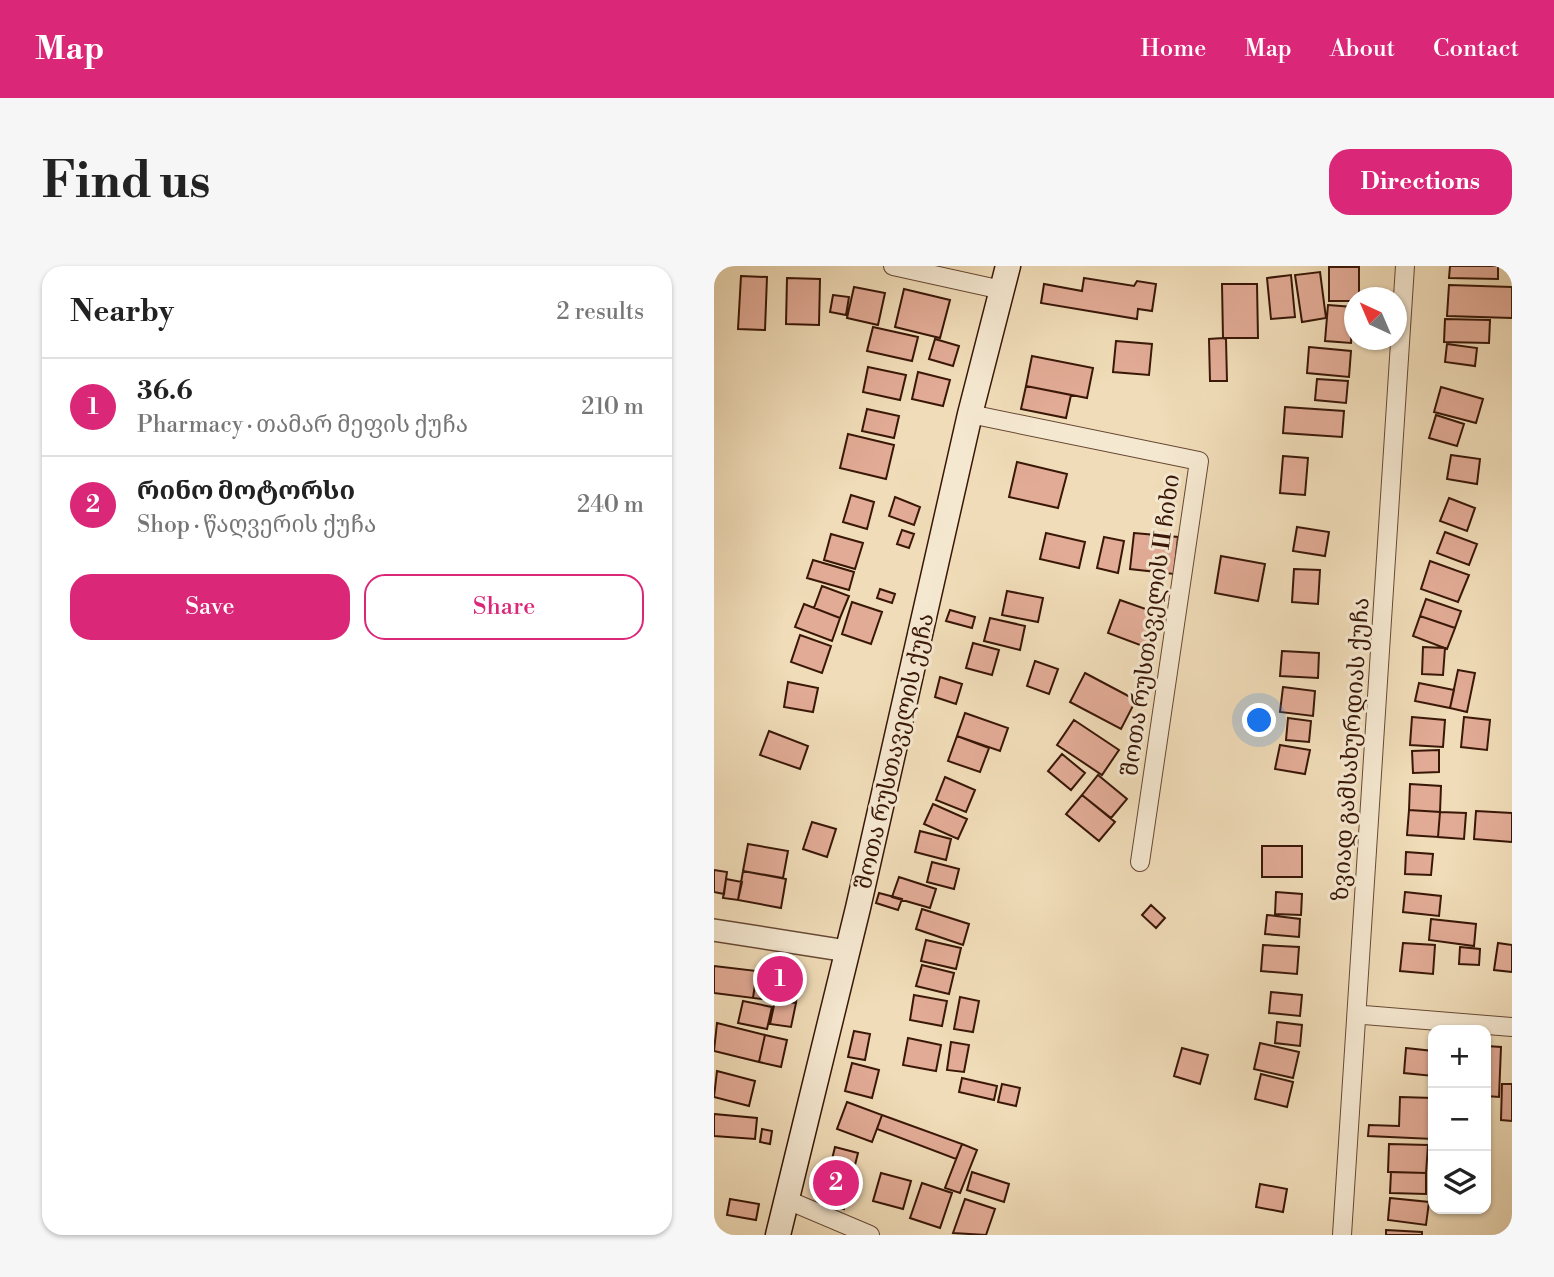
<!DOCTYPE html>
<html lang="en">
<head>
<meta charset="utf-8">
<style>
	:root { --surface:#fff; --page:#f6f6f6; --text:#222; --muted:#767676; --line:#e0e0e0; --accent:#db2777 }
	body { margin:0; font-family:"Libre Bodoni","Noto Serif Georgian",serif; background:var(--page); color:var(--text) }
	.controls { position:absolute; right:21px; bottom:21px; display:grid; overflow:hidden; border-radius:14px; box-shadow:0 2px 5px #0004 }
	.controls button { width:63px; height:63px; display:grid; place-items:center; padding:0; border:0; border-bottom:2px solid var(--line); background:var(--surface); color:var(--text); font:35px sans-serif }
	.compass { position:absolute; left:630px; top:21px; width:63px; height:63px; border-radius:50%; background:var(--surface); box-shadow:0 2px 5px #0004; rotate:316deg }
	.you { position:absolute; left:546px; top:455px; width:24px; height:24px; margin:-18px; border:5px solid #fff; border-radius:50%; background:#1a73e8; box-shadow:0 0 0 10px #1a73e833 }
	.badge { display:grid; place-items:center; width:46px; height:46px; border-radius:50%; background:var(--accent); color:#fff; font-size:23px; font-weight:700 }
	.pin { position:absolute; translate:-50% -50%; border:4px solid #fff; box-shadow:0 2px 7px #0006 }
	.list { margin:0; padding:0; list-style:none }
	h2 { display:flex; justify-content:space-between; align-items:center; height:91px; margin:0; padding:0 28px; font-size:30px }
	h2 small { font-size:23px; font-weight:400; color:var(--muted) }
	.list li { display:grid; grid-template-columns:46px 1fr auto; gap:21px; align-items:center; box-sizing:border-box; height:98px; padding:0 28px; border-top:2px solid var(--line) }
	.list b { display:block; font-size:26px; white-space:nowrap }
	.list p { margin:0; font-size:23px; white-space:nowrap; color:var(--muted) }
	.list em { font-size:23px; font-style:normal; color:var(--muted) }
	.actions { display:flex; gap:14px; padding:21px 28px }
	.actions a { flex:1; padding:16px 0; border:2px solid var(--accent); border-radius:21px; text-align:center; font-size:24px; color:var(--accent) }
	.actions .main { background:var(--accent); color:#fff }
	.icon { flex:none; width:38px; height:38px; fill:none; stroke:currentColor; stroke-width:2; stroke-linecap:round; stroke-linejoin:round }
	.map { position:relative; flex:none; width:798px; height:969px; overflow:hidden; border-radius:21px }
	header { display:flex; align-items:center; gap:42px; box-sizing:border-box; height:98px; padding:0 35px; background:var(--accent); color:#fff }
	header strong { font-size:33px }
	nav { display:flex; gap:38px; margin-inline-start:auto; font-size:24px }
	.intro { display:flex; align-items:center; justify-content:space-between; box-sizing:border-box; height:168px; padding:0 42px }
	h1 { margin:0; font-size:49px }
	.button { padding:18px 32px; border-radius:21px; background:var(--accent); color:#fff; font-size:24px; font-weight:700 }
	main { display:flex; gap:42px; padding:0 42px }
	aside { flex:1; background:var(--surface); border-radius:21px; box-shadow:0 2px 5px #0004 }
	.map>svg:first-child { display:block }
	.building { fill:#e2ab96; stroke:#391707; stroke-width:2 }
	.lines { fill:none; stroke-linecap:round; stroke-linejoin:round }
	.minor-casing { stroke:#674833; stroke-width:20 }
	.tertiary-casing { stroke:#674833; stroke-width:24 }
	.secondary-casing { stroke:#391707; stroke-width:27 }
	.minor { stroke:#f5e8d1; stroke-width:18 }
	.tertiary { stroke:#f5e8d1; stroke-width:21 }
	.secondary { stroke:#f5e8d1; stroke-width:24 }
	.labels { text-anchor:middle; stroke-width:6; stroke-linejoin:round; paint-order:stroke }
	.street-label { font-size:23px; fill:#391707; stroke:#f5e8d1 }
</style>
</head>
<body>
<header>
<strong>Map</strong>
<nav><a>Home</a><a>Map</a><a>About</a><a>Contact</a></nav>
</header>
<div class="intro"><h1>Find us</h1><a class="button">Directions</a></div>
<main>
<aside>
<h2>Nearby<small>2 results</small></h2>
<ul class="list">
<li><span class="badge">1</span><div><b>36.6</b><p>Pharmacy · თამარ მეფის ქუჩა</p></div><em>210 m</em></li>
<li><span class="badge">2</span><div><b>რინო მოტორსი</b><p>Shop · წაღვერის ქუჩა</p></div><em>240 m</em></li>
</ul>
<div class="actions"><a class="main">Save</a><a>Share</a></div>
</aside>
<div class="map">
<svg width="798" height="969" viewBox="0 0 798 969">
	<rect width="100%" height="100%" fill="#f0dcb8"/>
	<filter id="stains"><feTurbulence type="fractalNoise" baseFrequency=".00286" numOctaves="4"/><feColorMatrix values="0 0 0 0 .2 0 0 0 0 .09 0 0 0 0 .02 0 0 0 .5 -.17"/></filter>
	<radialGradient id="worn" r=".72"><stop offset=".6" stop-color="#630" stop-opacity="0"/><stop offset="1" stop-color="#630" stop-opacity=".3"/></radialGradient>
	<path class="building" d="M736,0H784V13L735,12Z
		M615,1H645V32H640V35H615Z
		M606,6L612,52L588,56L581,9Z
		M577,9L581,51L557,53L553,12Z
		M27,10L53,11L51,64L24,63Z
		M73,12L106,13L105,59L72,58Z
		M370,12L420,20L423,15L442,18L438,45L424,43L423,53L327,37L330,18L368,25Z
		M508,18H543L544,72H509Z
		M735,19L798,21V52L733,50Z
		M140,21L171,27L164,59L133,52Z
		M190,23L236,34L226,72L181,61Z
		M119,29L135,31L132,49L116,46Z
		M614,39L639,41L637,77L611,75Z
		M731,53L776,54L775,77L730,76Z
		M159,61L204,71L198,95L153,85Z
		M509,72L512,73L513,115H496L495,73Z
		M221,73L245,80L239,100L215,93Z
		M402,75L438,78L435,109L399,106Z
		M733,78L763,82L761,100L731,96Z
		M595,81L637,85L635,111L593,107Z
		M318,90L379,102L373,132L312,120Z
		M154,101L192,109L186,134L149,126Z
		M204,106L236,114L229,140L198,133Z
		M603,113L634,115L632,137L601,134Z
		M312,120L357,129L352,152L307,143Z
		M727,121L769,133L762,157L720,146Z
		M571,141L630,145L628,171L569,167Z
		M153,143L185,150L180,172L148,165Z
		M722,149L750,158L743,180L715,172Z
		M134,168L180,179L172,213L126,202Z
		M737,189L766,193L763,218L733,213Z
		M569,190L594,192L591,229L566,227Z
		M303,196L353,208L344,242L295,231Z
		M137,229L160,236L153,263L129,256Z
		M181,231L206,241L200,259L175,250Z
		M735,232L761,242L753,265L726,255Z
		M583,261L615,266L611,290L579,285Z
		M188,264L200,268L195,282L183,278Z
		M731,266L763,278L755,299L723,287Z
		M332,267L371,276L365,302L326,293Z
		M420,267L464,271L460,308L416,303Z
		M117,268L149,277L141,303L110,294Z
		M390,271L410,275L404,307L383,302Z
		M507,290L551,298L544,335L501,327Z
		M99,294L140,306L135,324L93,312Z
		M716,295L755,309L744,336L707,323Z
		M580,303L606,304L604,338L578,336Z
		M108,320L135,330L126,352L100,342Z
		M166,323L181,328L178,337L163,332Z
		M293,325L329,332L324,356L288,349Z
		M712,333L747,345L741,362L706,350Z
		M406,334L446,348L434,382L394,367Z
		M138,336L168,346L157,378L128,368Z
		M90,338L126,352L118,375L81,361Z
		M236,344L261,351L258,362L232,355Z
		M706,350L741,362L733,383L699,370Z
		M276,352L311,360L306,384L270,375Z
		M86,369L117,380L108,407L77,396Z
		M259,377L285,384L278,409L252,402Z
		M709,381L731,382L729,409L708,408Z
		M568,385L605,387L604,412L566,410Z
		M321,395L344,403L335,428L313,420Z
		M744,404L761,407L753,446L736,442Z
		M371,407L422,434L407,463L356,436Z
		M226,411L248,418L242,438L221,431Z
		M74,416L104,422L99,446L70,441Z
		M705,417L740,424L736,442L701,435Z
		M569,421L601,425L599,450L566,446Z
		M251,447L294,462L286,485L243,470Z
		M698,451L731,454L729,481L696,479Z
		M750,451L776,454L773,484L747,481Z
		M574,452L597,455L595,476L572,474Z
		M360,454L405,484L388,509L343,479Z
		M55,465L94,480L86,503L46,489Z
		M243,470L275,482L266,506L234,495Z
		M566,479L596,484L591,508L561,503Z
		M725,484V506L699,507L698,485Z
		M348,488L371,507L357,524L334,505Z
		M384,509L413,533L397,552L368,529Z
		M231,511L261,524L252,546L222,534Z
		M696,518L727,520L726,546L695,544Z
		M368,529L401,556L385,575L352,548Z
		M219,538L253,553L244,573L210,558Z
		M695,544L726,546L724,571L693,569Z
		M762,545L798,547V576L760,573Z
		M726,546L752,547L750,573L724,571Z
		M98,556L122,563L113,591L89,583Z
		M206,565L237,573L232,594L201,586Z
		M34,578L74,585L69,612L29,605Z
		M548,580H588V611H548Z
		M692,586L719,588L717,609L691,608Z
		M218,596L245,603L240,623L213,616Z
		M0,604L13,606L10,628L0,626Z
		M29,605L72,613L67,642L24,634Z
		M185,611L222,623L216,642L178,631Z
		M12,613L28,616L24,634L9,632Z
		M562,626L588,628L587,649L561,648Z
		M691,626L727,630L725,650L689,646Z
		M165,627L188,633L184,644L162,637Z
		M437,639L451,652L442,662L428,649Z
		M208,643L255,658L249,679L202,663Z
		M553,649L586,653L585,671L551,668Z
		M717,653L762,658L760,680L715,674Z
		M212,674L247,682L242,703L207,695Z
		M689,677L721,679L719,708L686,705Z
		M784,677L798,679V706L780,704Z
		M549,679L585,681L583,708L547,705Z
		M746,681L766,683L765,699L745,698Z
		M208,699L240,707L235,728L202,720Z
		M0,700L43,705L39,732L0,727Z
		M43,705L85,711L82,737L39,732Z
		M557,726L588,729L586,750L555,747Z
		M200,729L233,735L228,760L196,754Z
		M246,731L265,735L259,766L240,763Z
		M29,735L58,741L53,763L24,757Z
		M61,735L82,737L77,761L56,758Z
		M563,756L588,759L586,780L561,777Z
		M3,757L51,769L45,796L0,785Z
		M140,765L156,768L151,794L134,791Z
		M51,769L73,774L67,801L45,796Z
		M194,772L227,779L222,805L189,799Z
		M237,776L255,779L250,806L233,804Z
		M546,777L585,786L579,812L540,803Z
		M772,780L787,781L785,831L772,830Z
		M468,782L494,789L486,818L460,810Z
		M692,782L719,785V810L690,807Z
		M138,797L165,804L158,832L131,825Z
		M3,805L41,815L35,840L0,831Z
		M547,808L579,816L573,841L541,833Z
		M248,812L283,820L280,834L245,826Z
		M288,818L306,822L302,840L284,836Z
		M788,818H798V855L787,854Z
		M686,831L719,832V873L654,870L655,859L685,860Z
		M133,836L168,849L158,876L123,863Z
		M0,848L43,852L41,873L0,870Z
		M168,849L248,878L242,893L163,863Z
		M48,863L58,865L56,878L46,876Z
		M248,878L263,884L246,927L231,922Z
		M675,878L714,879L712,907L674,906Z
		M121,881L144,887L130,943L107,938Z
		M258,906L295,918L290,936L253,924Z
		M677,906L712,907V928L676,927Z
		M167,907L197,915L189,943L159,935Z
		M208,917L238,927L226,962L196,952Z
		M546,918L573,923L569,946L542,941Z
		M676,932L715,936L712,959L674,954Z
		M16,933L45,938L42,954L13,949Z
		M251,933L281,943L272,969L239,967Z
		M672,964L708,966V969H672Z"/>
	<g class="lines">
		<defs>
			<path id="minor" d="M179,0L288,24
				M256,148L485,195L426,596
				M644,747L650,749L798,761
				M71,933L156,969
				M628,969L691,0"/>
			<path id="tertiary" d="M0,664L133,685"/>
			<path id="secondary" d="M64,969L144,642L256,148L294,0"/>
		</defs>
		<use href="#minor" class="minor-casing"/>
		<use href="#tertiary" class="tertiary-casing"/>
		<use href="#secondary" class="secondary-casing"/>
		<use href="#minor" class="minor"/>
		<use href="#tertiary" class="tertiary"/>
		<use href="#secondary" class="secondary"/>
	</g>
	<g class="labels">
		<g class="street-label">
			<text transform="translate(436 359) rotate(-82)" y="8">შოთა რუსთაველის II ჩიხი</text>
			<text transform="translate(636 483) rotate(-86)" y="8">ზვიად გამსახურდიას ქუჩა</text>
			<text transform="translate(180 485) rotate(-77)" y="8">შოთა რუსთაველის ქუჩა</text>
		</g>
	</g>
	<rect width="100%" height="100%" filter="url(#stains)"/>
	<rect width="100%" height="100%" fill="url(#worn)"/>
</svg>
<div class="controls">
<button>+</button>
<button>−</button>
<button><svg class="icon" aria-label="layers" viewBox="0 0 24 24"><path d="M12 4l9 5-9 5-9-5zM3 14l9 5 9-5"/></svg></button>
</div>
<svg class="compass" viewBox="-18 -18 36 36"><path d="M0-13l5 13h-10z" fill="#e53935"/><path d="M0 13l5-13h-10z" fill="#767676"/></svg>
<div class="you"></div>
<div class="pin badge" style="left:66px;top:713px">1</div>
<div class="pin badge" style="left:122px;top:917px">2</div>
</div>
</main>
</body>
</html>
